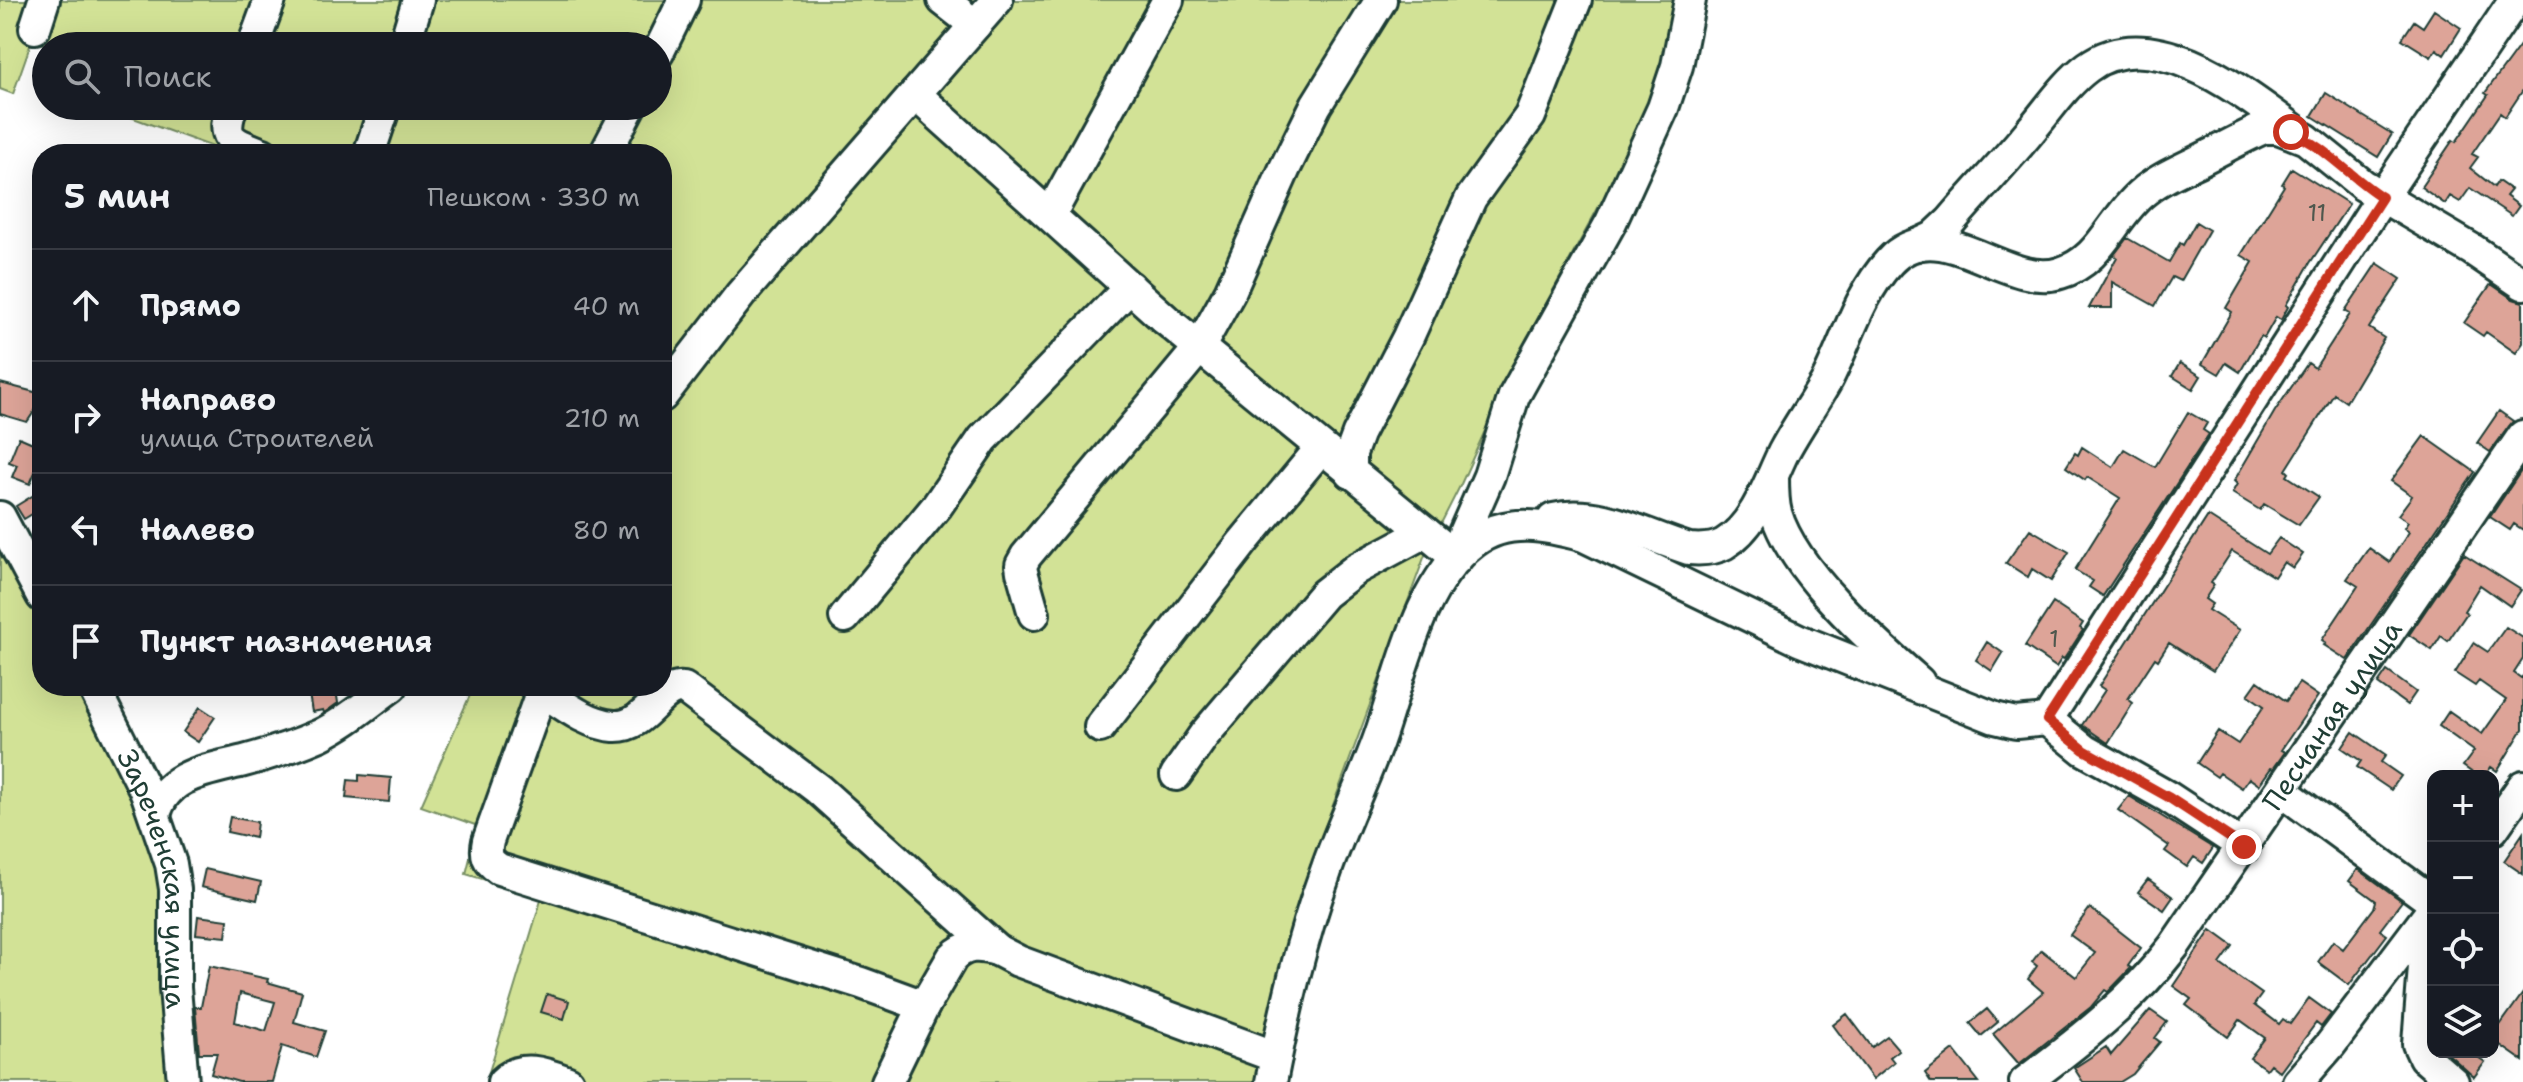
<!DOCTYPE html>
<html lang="ru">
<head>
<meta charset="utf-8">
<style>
	:root { --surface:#171b24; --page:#20242c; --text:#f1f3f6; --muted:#9ea1a6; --line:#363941 }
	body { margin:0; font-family:"Shantell Sans",sans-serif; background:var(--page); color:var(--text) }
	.controls { position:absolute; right:24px; bottom:24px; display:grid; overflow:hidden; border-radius:16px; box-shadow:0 8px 32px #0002 }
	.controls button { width:72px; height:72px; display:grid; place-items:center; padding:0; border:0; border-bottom:2px solid var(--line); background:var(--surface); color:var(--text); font:40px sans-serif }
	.stop { position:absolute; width:24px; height:24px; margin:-18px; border:6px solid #c8321e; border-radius:50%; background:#fff }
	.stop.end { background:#c8321e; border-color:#fff; box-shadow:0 2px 8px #0008 }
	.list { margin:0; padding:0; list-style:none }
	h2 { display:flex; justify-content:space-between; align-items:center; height:104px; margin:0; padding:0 32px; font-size:34px }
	h2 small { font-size:26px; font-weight:400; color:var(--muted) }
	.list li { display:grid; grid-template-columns:52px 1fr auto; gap:24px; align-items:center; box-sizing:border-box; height:112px; padding:0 32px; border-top:2px solid var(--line) }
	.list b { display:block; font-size:30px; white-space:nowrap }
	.list p { margin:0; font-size:26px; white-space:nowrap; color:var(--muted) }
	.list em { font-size:26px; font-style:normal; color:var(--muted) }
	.icon { flex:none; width:44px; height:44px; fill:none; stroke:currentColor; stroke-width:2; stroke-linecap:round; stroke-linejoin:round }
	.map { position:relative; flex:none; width:2523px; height:1082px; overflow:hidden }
	.search { position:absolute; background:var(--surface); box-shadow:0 8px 32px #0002; left:32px; top:32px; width:640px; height:88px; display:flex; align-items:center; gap:20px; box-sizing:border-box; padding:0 28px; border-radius:44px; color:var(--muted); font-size:30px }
	.panel { position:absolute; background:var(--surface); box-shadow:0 8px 32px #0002; left:32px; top:144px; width:640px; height:552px; border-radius:32px }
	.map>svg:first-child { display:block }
	.green { fill:#d2e296; stroke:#789065; stroke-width:2 }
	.building { fill:#dda498; stroke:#1f3d34; stroke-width:2; fill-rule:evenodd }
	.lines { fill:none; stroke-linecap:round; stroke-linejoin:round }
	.minor-casing { stroke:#1f3d34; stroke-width:36 }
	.minor { stroke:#fff; stroke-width:30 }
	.route { stroke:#c8321e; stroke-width:10 }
	.labels { text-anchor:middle; stroke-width:6; stroke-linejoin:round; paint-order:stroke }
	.number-label { font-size:24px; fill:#4e574d }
	.street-label { font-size:28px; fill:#1f3d34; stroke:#fff }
</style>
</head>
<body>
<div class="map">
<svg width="2523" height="1082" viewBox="0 0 2523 1082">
	<rect width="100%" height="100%" fill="#fff"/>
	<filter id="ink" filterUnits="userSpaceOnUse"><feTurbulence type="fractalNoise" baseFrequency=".0125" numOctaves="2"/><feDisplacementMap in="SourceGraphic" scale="16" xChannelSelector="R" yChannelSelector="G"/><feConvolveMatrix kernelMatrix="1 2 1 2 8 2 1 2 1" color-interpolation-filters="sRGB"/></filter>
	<g filter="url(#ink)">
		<path class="green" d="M0,0H1680L1647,118L1525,342L1461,484L1425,555L1308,873L1256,1082H486L542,897L466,874L478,826L421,806L474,686H662V154H212L213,147L114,111L112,106H658V46H48L32,40L13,94L0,89Z
			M0,541L42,620V686H78L135,800L161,870L175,1082H0Z"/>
		<path class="building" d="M2434,10L2461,28L2444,55L2436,49L2431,57L2402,39L2414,21L2423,27Z
			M2523,41V90L2505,117L2500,113L2472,154L2478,157L2470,168L2494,187L2498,181L2511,190L2506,196L2519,206L2512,216L2470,188L2460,202L2450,196L2445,204L2421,187L2453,140L2456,142L2488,95L2485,93Z
			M2326,93L2392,134L2378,157L2312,116Z
			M2292,168L2349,204L2310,263L2286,305L2288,307L2281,320L2276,317L2264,338L2261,336L2240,372L2226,363L2219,374L2202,364L2232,312L2226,308L2253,262L2241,255L2284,186L2282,184Z
			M2196,222L2209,230L2180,281L2172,277L2155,306L2112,282V308H2089L2117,257L2114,255L2127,238L2169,262L2180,243L2183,245Z
			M2377,263L2401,279L2369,328L2384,338L2346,402L2334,394L2286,470L2289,473L2287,476L2319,497L2299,525L2264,504L2260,510L2232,493L2237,484L2234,481L2275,411L2308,363L2315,368L2350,314L2345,311Z
			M2491,284L2513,299L2523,302V343L2516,353L2486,332L2483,336L2464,323Z
			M2180,363L2201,376L2193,389L2172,376Z
			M0,383L42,394L40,403L27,422L0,414Z
			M2499,411L2513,421L2490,452L2477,443Z
			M2188,412L2207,423L2203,430L2209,434L2103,596L2089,587L2093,581L2075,570L2120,498L2087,477L2085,480L2066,467L2075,453L2078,455L2082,447L2113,467L2124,449L2155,467Z
			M2424,436L2475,472L2347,660L2324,645L2326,643L2322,640L2358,586L2347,579L2369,548L2389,562L2409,532L2404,528L2408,522L2398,515L2412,496L2391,481Z
			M19,437L42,447V456L30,484L12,477L17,465L9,462Z
			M2523,468V530L2514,524L2510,530L2490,517Z
			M42,490V508L24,519L16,506Z
			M2208,516L2267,554L2279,538L2303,554L2293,568L2284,562L2274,577L2232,551L2211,583L2214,585L2205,599L2212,604L2208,610L2240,630L2213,671L2169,643L2158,660L2155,658L2128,699L2133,703L2108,743L2082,725L2105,690L2099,686Z
			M2030,529L2069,552L2051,581L2032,569L2028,577L2006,563Z
			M2464,554L2521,590L2510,606L2480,585L2464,611L2467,613L2448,641L2441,636L2432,650L2409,635Z
			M2053,603L2083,623L2080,628L2083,630L2064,659L2062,658L2056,667L2025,646Z
			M2506,627L2523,638V659L2514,673L2521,678L2523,676V729L2497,771L2491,767L2485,776H2477L2463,766L2474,751L2439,726L2449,711L2482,734L2506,700L2479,681L2475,686L2455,673L2474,643L2488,652Z
			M1987,642L2003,653L1992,671L1976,660Z
			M2387,671L2416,692L2407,705L2378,684Z
			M2258,681L2286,701L2299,683L2318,696L2281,750L2285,752L2273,769L2271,768L2259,785L2249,778L2242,788L2220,773L2217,777L2197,763L2218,731L2238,744L2264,706L2248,695Z
			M336,689L338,703L324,713L323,710L312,712L309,694Z
			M200,707L215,717L198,742L183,732Z
			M2353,732L2386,755L2381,762L2401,776L2391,790L2357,767L2361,761L2342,748Z
			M359,775L391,778L389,802L346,798L348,780L359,781Z
			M2129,796L2213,848L2203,863L2194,857L2187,867L2165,851L2169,846L2118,810Z
			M230,817L257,822L255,838L227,832Z
			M2523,833V874L2504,861Z
			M205,869L261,882L257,900L201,887Z
			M2358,869L2402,901L2380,930L2387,935L2349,985L2318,962L2333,941L2343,949L2374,908L2376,901L2349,881Z
			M2148,879L2173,897L2164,910L2138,892Z
			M2090,908L2141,948L2128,966L2131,968L2108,992L2105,990L2091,1007L2019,1064L1993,1034L2043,992L2028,979L2037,966L2032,962L2041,950L2076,977L2095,953L2070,935Z
			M198,916L228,920L226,937L196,934Z
			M2211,930L2233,946L2220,964L2262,994L2254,1005L2279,1024L2283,1019L2290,1024L2309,998L2331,1014L2321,1027L2316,1023L2280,1072L2270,1064L2266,1069L2250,1058L2265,1038L2240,1020L2228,1037L2186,1005L2191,999L2173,986Z
			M209,966L268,979L267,982L302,992L294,1022L325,1031L316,1057L282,1046L272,1082H239L211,1074L217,1053H199L195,1007H201ZM240,993L275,1002L266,1031L235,1022Z
			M2523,993V1061L2493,1040V1035Z
			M547,994L569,1001L564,1019L541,1012Z
			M1987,1009L1998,1022L1981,1036L1970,1023Z
			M2150,1010L2167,1022L2155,1038L2160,1042L2133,1074L2120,1082H2083L2074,1068L2106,1047L2111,1055Z
			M1847,1014L1872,1047L1887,1036L1899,1050L1890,1057L1894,1062L1873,1079L1833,1025Z
			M1954,1050L1979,1082H1931L1925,1073Z
			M2446,1052H2470L2485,1062L2474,1077Z"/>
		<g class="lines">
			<defs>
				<g id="minor">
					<path d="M943,0L975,25"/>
					<path d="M35,28L44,0"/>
					<path d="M253,46L270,0"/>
					<path d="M404,46L418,0"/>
					<path d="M658,53L684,0"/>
					<path d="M915,94L1166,320L1457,558L1464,533L1489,476L1514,396L1611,222L1663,108L1677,66L1690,0"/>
					<path d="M232,106C219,141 234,142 263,154"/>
					<path d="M369,154L385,106"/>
					<path d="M605,154L630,106"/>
					<path d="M1050,215L1168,0"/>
					<path d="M1917,245L1934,237L1950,222C1976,191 2005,162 2031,130C2049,109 2066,83 2088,67C2153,19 2245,94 2297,132"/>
					<path d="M662,396L741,294L997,0"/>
					<path d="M1351,473V453L1358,434L1408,337L1471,198L1530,116L1576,0"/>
					<path d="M1773,477C1773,489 1773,502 1776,513C1793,571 1874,643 1919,682"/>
					<path d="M0,517L42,596"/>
					<path d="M1553,519C1600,508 1645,536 1689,549C1701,550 1713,550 1724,544C1755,526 1768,484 1783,453C1796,428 1813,405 1827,380C1847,341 1858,296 1889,262C1938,208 2006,290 2060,273C2101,261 2111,220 2141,194C2159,178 2183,169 2204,158C2224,148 2243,137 2264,128H2278L2306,139L2363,185L2473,250L2523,284"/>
					<path d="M1034,614L1022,572L1021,565L1026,556L1199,348L1230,292L1285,168L1316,105L1381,0"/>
					<path d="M845,617L937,506L983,439L1130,287"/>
					<path id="s1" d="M93,686L146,792L171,864L175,889V988L183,1082"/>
					<path d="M535,686C559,701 585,724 614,726C647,728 659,684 684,688L818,789L997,950L1018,961L1276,1057"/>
					<path d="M542,690L488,841C485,855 487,861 499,869L861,983L924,1006"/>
					<path d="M2047,720L2382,197L2515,0"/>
					<path d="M1100,727L1243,542L1320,449"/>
					<path d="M1176,775L1204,735L1324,594L1356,569L1425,532"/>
					<path d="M2282,791L2433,902"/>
					<path d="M155,815C165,774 208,770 244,761C270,754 295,746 320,735C347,722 368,703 392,686"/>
					<path d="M2493,829L2523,786"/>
					<path d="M2433,920L2425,954L2418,1044L2424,1057L2453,1082"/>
					<path d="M503,1082C521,1063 547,1074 568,1082"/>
					<path d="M887,1082L924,1006L952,958C965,944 979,945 997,950"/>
					<path d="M1271,1082C1285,1011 1301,939 1326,871C1341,827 1362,785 1378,741C1401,678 1416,586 1474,542C1507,517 1547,526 1584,536L1799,640L1995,718L2016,723L2047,720L2084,750L2168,797L2244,847"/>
					<path id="s2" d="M2025,1082C2080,1041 2132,1001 2174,946L2523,436"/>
					<path d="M2298,1082L2331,1044L2433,909"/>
				</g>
			</defs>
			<use href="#minor" class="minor-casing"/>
			<use href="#minor" class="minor"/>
		</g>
	</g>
	<g class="lines" filter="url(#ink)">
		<path class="route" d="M2244,847L2168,797L2084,750L2047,720L2382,197C2350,177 2326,147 2291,132"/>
	</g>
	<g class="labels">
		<g class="number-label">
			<text x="2317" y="221">11</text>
			<text x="2054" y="647">1</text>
		</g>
		<g class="street-label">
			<text dy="10" stroke="none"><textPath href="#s2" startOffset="482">Песчаная улица</textPath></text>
			<text dy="10" stroke="none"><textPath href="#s1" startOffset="206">Зареченская улица</textPath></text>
		</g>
	</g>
</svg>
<div class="controls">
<button>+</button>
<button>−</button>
<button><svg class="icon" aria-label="locate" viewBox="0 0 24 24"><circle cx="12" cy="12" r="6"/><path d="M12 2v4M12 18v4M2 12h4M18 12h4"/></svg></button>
<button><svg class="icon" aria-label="layers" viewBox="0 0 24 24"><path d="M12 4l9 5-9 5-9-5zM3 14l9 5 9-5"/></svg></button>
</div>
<div class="stop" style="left:2291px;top:132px"></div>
<div class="stop end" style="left:2244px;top:847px"></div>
<div class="search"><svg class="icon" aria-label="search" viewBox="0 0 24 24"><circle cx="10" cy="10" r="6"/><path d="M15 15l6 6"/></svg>Поиск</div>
<section class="panel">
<h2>5 мин<small>Пешком · 330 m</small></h2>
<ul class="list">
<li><svg class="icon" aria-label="ahead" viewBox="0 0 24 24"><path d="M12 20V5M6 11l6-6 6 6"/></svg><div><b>Прямо</b></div><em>40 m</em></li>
<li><svg class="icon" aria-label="right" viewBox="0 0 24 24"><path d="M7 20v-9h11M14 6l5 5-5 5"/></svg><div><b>Направо</b><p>улица Строителей</p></div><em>210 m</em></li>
<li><svg class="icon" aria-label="left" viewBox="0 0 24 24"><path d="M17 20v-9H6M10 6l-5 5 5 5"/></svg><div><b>Налево</b></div><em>80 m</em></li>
<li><svg class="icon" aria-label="arrive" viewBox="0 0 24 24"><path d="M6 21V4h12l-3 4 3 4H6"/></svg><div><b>Пункт назначения</b></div></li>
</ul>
</section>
</div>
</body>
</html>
